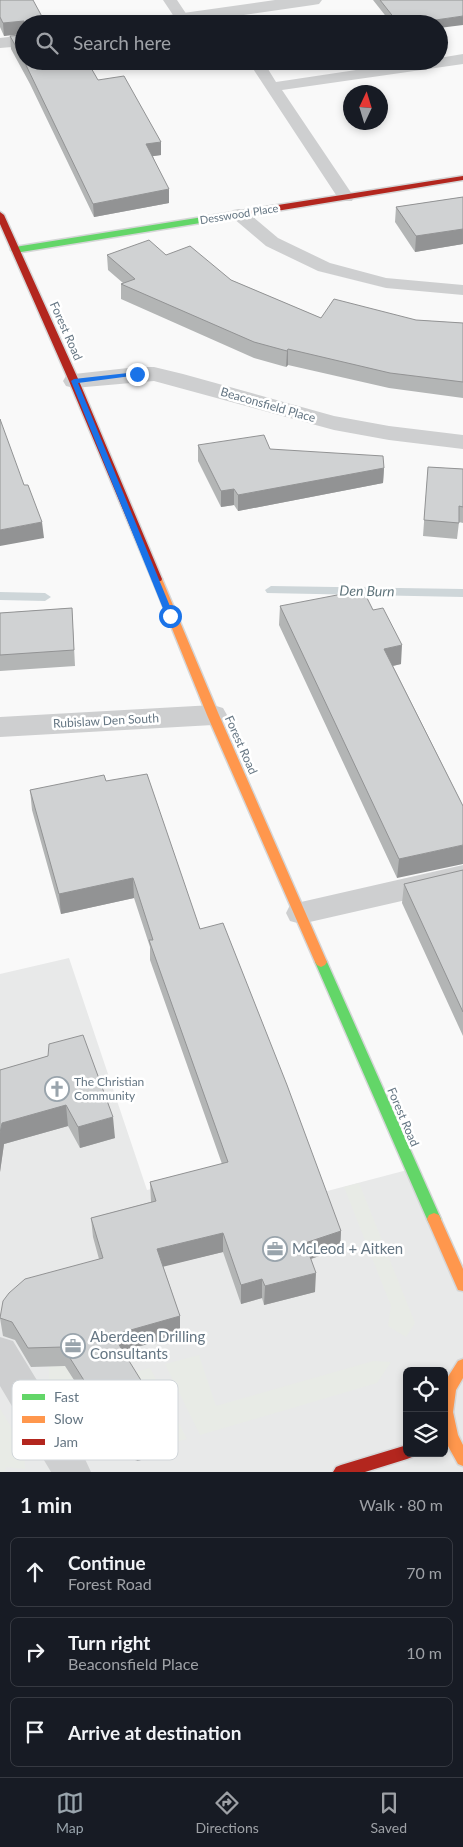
<!DOCTYPE html>
<html lang="en">
<head>
<meta charset="utf-8">
<style>
	:root { --surface:#171b24; --page:#20242c; --text:#f1f3f6; --muted:#9ea1a6; --line:#363941; --accent:#99a4ac }
	body { margin:0; font-family:Lato,sans-serif; background:var(--page); color:var(--text) }
	.controls { position:absolute; right:15px; bottom:15px; display:grid; overflow:hidden; border-radius:8px; box-shadow:0 2px 8px #0003 }
	.controls button { width:45px; height:45px; display:grid; place-items:center; padding:0; border:0; border-bottom:1px solid var(--line); background:var(--surface); color:var(--text); font:25px sans-serif }
	.compass { position:absolute; left:343px; top:85px; width:45px; height:45px; border-radius:50%; background:var(--surface); box-shadow:0 2px 8px #0003; rotate:4deg }
	.stop { position:absolute; width:15px; height:15px; margin:-11px; border:4px solid #1a73e8; border-radius:50%; background:#fff }
	.stop.end { background:#1a73e8; border-color:#fff; box-shadow:0 1px 5px #0008 }
	.list { margin:0; padding:0; list-style:none }
	h2 { display:flex; justify-content:space-between; align-items:center; height:65px; margin:0; padding:0 20px; font-size:21px }
	h2 small { font-size:16px; font-weight:400; color:var(--muted) }
	.list li { display:grid; grid-template-columns:32px 1fr auto; gap:15px; align-items:center; box-sizing:border-box; height:70px; margin:0 10px 10px; padding:0 10px; border:1px solid var(--line); border-radius:8px }
	.list b { display:block; font-size:19px; white-space:nowrap }
	.list p { margin:0; font-size:16px; white-space:nowrap; color:var(--muted) }
	.list em { font-size:16px; font-style:normal; color:var(--muted) }
	.icon { flex:none; width:28px; height:28px; fill:none; stroke:currentColor; stroke-width:2; stroke-linecap:round; stroke-linejoin:round }
	.map { position:relative; flex:none; width:463px; height:1472px; overflow:hidden }
	.search { position:absolute; background:var(--surface); box-shadow:0 2px 8px #0003; left:15px; right:15px; top:15px; height:55px; display:flex; align-items:center; gap:12px; box-sizing:border-box; padding:0 18px; border-radius:28px; color:var(--muted); font-size:19px }
	.sheet { height:305px; background:var(--surface) }
	nav { display:flex; justify-content:space-around; align-items:center; box-sizing:border-box; height:70px; border-top:1px solid var(--line); background:var(--surface); font-size:14px; color:var(--muted) }
	nav a { display:grid; justify-items:center; gap:2px }
	nav .on { color:var(--accent) }
	.map>svg:first-child { display:block }
	.built { fill:#e8e9e9; fill-rule:evenodd }
	.green { fill:#e8ebe6 }
	.lines { fill:none; stroke-linecap:round; stroke-linejoin:round }
	.stream { fill:#ced6d9; fill-rule:evenodd }
	.fast-casing { stroke:#d5d6d7; stroke-width:3 }
	.slow-casing { stroke:#d5d6d7; stroke-width:3 }
	.jam-casing { stroke:#d5d6d7; stroke-width:3 }
	.lane { fill:#cecfd0; fill-rule:evenodd }
	.street { fill:#cecfd0; fill-rule:evenodd }
	.fast { fill:#63d668; fill-rule:evenodd }
	.slow { fill:#ff974d; fill-rule:evenodd }
	.jam { fill:#b3261e; fill-rule:evenodd }
	.wall { fill:#b3b5b5 }
	.shaded-wall { fill:#929394 }
	.building { fill:#d0d2d3; stroke:#929394 }
	.route { fill:#1a73e8 }
	.labels { text-anchor:middle; stroke-width:5; stroke-linejoin:round; paint-order:stroke }
	.far-street-label { font-size:11px; fill:#657683; stroke:#fff }
	.street-label { font-size:12px; fill:#657683; stroke:#fff }
	.poi-label { font-size:12px; fill:#657683; stroke:#fff; text-anchor:start }
	.water-label { font-size:14px; font-style:italic; fill:#60757c; stroke:#fff }
	.near-poi-label { font-size:15px; fill:#657683; stroke:#fff; text-anchor:start }
	.key { fill:#fff; stroke:#d1d6da; stroke-width:1 }
	.key-label { font-size:14px; fill:#657683 }
</style>
</head>
<body>
<div class="map">
<svg width="463" height="1472" viewBox="0 0 463 1472">
	<rect width="100%" height="100%" fill="#f9f9f9"/>
	<path class="built" d="M69,958L147,1190L200,1178L213,1221L411,1169L463,1284V1472H0V974ZM407,1371H444V1453H407Z"/>
	<path class="green" d="M359,1183L415,1323L406,1337L388,1326L391,1306L344,1187Z
		M199,1355L216,1406L373,1361L391,1362L377,1383L200,1435L165,1364Z
		M64,1359L66,1367L115,1444L94,1450L49,1383V1367Z
		M150,1368L187,1439L173,1443L163,1434L127,1374Z
		M0,1409L24,1448L25,1469L6,1467L5,1472H0Z"/>
	<g class="lines">
		<path class="stream" d="M271,586L463,589V597L267,593L265,590Z
			M0,592L45,593L51,597L45,601L0,600Z"/>
		<defs>
			<path id="fast" d="M253,209L256,210V214L15,253L11,250L15,247Z
				M321,957L325,959L327,962L441,1219L439,1223L434,1225L429,1223L427,1219L315,962L317,959Z"/>
			<path id="slow" d="M157,576L162,579L219,715L327,962L325,965L321,967L317,965L315,962L207,715L152,579Z
				M434,1213L439,1215L463,1269V1291L458,1290L427,1219L429,1215Z
				M463,1359V1378L456,1390L453,1412L458,1435L463,1445V1466L458,1464L444,1439V1383L458,1361Z"/>
			<path id="jam" d="M463,176V180L253,215L249,212L253,209Z
				M0,212L4,215L79,381L162,579L161,581H153L152,579L69,381L0,224Z
				M407,1445V1453H414L412,1457L407,1459L365,1472H333L336,1467L341,1465Z"/>
		</defs>
		<use href="#fast" class="fast-casing"/>
		<use href="#slow" class="slow-casing"/>
		<use href="#jam" class="jam-casing"/>
		<path class="lane" d="M163,0H177L189,18L187,21H177Z
			M224,9L229,10L238,24H223L217,13L219,10Z
			M463,54V64L282,90L354,197L352,201H340L248,61H263L276,82L416,61H439V58Z
			M239,209L245,210L278,238L330,263L386,278L463,285V295L386,288L318,271L266,246L233,218L231,214L233,210Z"/>
		<path class="street" d="M275,0H322L319,4L313,5L181,24H132L135,20L141,19Z
			M24,35V46L0,48V38Z
			M137,367H154L183,374L334,416L389,426L463,435V449L389,440L334,430L154,381L74,388L66,386L63,381L66,376L74,374Z
			M213,705L223,708L227,715L223,722L213,725L0,737V717Z
			M463,865V887L301,924L290,921L286,913L290,905L301,902Z
			M0,1337L13,1341L85,1459L91,1472H51L0,1386Z"/>
		<use href="#fast" class="fast"/>
		<use href="#slow" class="slow"/>
		<use href="#jam" class="jam"/>
	</g>
	<path class="wall" d="M0,0L46,24L4,36L0,27Z
		M373,0H463L439,24H392Z
		M10,36L98,80L161,142V155L153,156L169,203L94,217L30,84L11,49Z
		M463,197V244L415,252L395,222L396,207Z
		M107,255H166L231,280L321,318L416,320L463,323V398L389,388L288,365L286,367L254,358L121,299V284L123,283L108,270Z
		M198,445L270,449L384,468L383,483L238,511L234,505L221,507L198,461Z
		M428,467L463,469V523L459,522L457,539L423,536Z
		M280,606L373,610L401,664L393,666L463,806L397,878L279,625Z
		M72,608L75,666L0,671V613Z
		M106,781L200,929L341,1231L340,1249L311,1259L315,1292L264,1305L262,1298L241,1304L223,1252L163,1266L180,1316V1335L123,1351L163,1438L161,1446L149,1458L137,1461L121,1453L65,1366L31,1367L15,1340L3,1336L0,1318L99,1259L93,1237L91,1218L151,1202L150,1182L222,1164L150,960V947L134,898L61,914L32,810L30,790Z
		M463,870V1036L402,903L404,884Z
		M48,1056L115,1138L80,1148L68,1126L4,1144L0,1172V1070Z"/>
	<path class="shaded-wall" d="M463,16V25L439,28V24H408Z
		M24,21V34L4,36L3,23Z
		M161,142V155L147,157L146,144Z
		M169,189V203L94,217L93,204Z
		M463,229V244L415,252L416,236Z
		M288,349V365L286,367L287,351Z
		M384,468L383,483L238,511V495Z
		M234,489V505L221,507V491Z
		M42,522L44,538L0,546V530Z
		M402,645L401,664L383,668L384,649Z
		M463,845V864L397,878L399,859Z
		M133,878L134,898L61,914L59,894Z
		M66,1105L68,1126L4,1144L0,1172V1133L2,1123Z
		M113,1117L115,1138L80,1148L78,1127Z
		M341,1231L340,1249L304,1261L305,1243Z
		M223,1233V1252L158,1268L157,1249Z
		M316,1273L315,1292L264,1305L265,1286Z
		M262,1279V1298L241,1304V1285Z
		M180,1316V1335L115,1353L113,1335Z
		M162,1420L163,1438L161,1446L149,1458L137,1461L136,1443Z"/>
	<path class="building" d="M0,0H33L46,24H24V21L3,23L0,17Z
		M380,0H463V16L408,24H399Z
		M24,35V61L10,36Z
		M24,61H87L98,80L124,76L161,142L146,144L169,189L93,204Z
		M463,197V229L416,236L396,207Z
		M149,240L166,255L190,246L231,280L321,318L334,299L416,320L463,323V382L390,373L288,349L287,351L254,342L121,284L135,279L107,255Z
		M0,419L24,485H28L42,522L0,530Z
		M264,435L270,449L383,456L384,468L238,495L234,489L221,491L198,445Z
		M428,467L463,469V507L459,506V523L424,520Z
		M363,590L373,610L383,608L402,645L384,649L463,806V845L399,859L280,606Z
		M72,608L74,650L0,655V613Z
		M147,774L200,929L223,923L287,1085L341,1231L305,1243L316,1273L265,1286L262,1279L241,1285L223,1233L157,1249L180,1316L113,1335L160,1411L162,1420L160,1428L148,1440L136,1443L119,1436L63,1347L28,1348L12,1322L0,1318L3,1301L9,1293L25,1279L103,1258L91,1218L156,1201L150,1182L228,1162L149,940H153L133,878L59,894L30,790L104,775L106,781Z
		M463,870V1012L404,884Z
		M83,1035L113,1117L78,1127L66,1105L2,1123L0,1133V1070L48,1056L49,1044Z"/>
	<path class="route" d="M137,372L140,374L139,375L78,383L174,616L170,619L166,616L71,381L74,379Z"/>
	<defs>
		<symbol id="church-ring" viewBox="-11 -11 22 22"><circle r="9.5" fill="#fff" stroke="#99a4ac" stroke-width="1.5"/><path d="M-1.2-6h2.4v3.5h3.3v2.4h-3.3V6h-2.4V-.1h-3.3v-2.4h3.3Z" fill="#99a4ac"/></symbol>
		<symbol id="office-ring" viewBox="-11 -11 22 22"><circle r="9.5" fill="#fff" stroke="#99a4ac" stroke-width="1.5"/><path d="M-6-3h4V-5.5h4V-3h4V5H-6ZM-1-4.5V-3h2v-1.5ZM-6 0V1H6V0Z" fill="#99a4ac"/></symbol>
	</defs>
	<g fill-rule="evenodd">
		<use href="#church-ring" x="43" y="1075" width="28" height="28"/>
		<use href="#office-ring" x="261" y="1235" width="28" height="28"/>
		<use href="#office-ring" x="59" y="1332" width="28" height="28"/>
	</g>
	<g class="labels">
		<g class="far-street-label">
			<text transform="translate(239 214) rotate(-9)" y="4">Desswood Place</text>
		</g>
		<g class="street-label">
			<text transform="translate(66 331) rotate(66)" y="4">Forest Road</text>
			<text transform="translate(268 405) rotate(16)" y="4">Beaconsfield Place</text>
			<text transform="translate(106 721) rotate(-3)" y="4">Rubislaw Den South</text>
			<text transform="translate(241 745) rotate(66)" y="4">Forest Road</text>
			<text transform="translate(403 1117) rotate(67)" y="4">Forest Road</text>
		</g>
		<g class="poi-label">
			<text x="74" y="1086">The Christian<tspan x="74" dy="14">Community</tspan></text>
		</g>
		<g class="water-label">
			<text transform="translate(367 591) rotate(1)" y="5">Den Burn</text>
		</g>
		<g class="near-poi-label">
			<text x="292" y="1254">McLeod + Aitken</text>
			<text x="90" y="1342">Aberdeen Drilling<tspan x="90" dy="17">Consultants</tspan></text>
		</g>
	</g>
	<rect x="12" y="1380" width="166" height="80" rx="8" class="key"/>
	<rect x="22" y="1394" width="23" height="6" fill="#63d668"/>
	<rect x="22" y="1416" width="23" height="7" fill="#ff974d"/>
	<rect x="22" y="1439" width="23" height="6" fill="#b3261e"/>
	<g class="key-label">
		<text x="54" y="1402">Fast</text>
		<text x="54" y="1424">Slow</text>
		<text x="54" y="1447">Jam</text>
	</g>
</svg>
<div class="controls">
<button><svg class="icon" aria-label="locate" viewBox="0 0 24 24"><circle cx="12" cy="12" r="6"/><path d="M12 2v4M12 18v4M2 12h4M18 12h4"/></svg></button>
<button><svg class="icon" aria-label="layers" viewBox="0 0 24 24"><path d="M12 4l9 5-9 5-9-5zM3 14l9 5 9-5"/></svg></button>
</div>
<svg class="compass" viewBox="-18 -18 36 36"><path d="M0-13l5 13h-10z" fill="#e53935"/><path d="M0 13l5-13h-10z" fill="#9ea1a6"/></svg>
<div class="stop" style="left:170px;top:616px"></div>
<div class="stop end" style="left:137px;top:374px"></div>
<div class="search"><svg class="icon" aria-label="search" viewBox="0 0 24 24"><circle cx="10" cy="10" r="6"/><path d="M15 15l6 6"/></svg>Search here</div>
</div>
<section class="sheet">
<h2>1 min<small>Walk · 80 m</small></h2>
<ul class="list">
<li><svg class="icon" aria-label="ahead" viewBox="0 0 24 24"><path d="M12 20V5M6 11l6-6 6 6"/></svg><div><b>Continue</b><p>Forest Road</p></div><em>70 m</em></li>
<li><svg class="icon" aria-label="right" viewBox="0 0 24 24"><path d="M7 20v-9h11M14 6l5 5-5 5"/></svg><div><b>Turn right</b><p>Beaconsfield Place</p></div><em>10 m</em></li>
<li><svg class="icon" aria-label="arrive" viewBox="0 0 24 24"><path d="M6 21V4h12l-3 4 3 4H6"/></svg><div><b>Arrive at destination</b></div></li>
</ul>
</section>
<nav>
<a class="on"><svg class="icon" aria-label="map" viewBox="0 0 24 24"><path d="M3 6l6-2 6 2 6-2v14l-6 2-6-2-6 2zM9 4v14M15 6v14"/></svg>Map</a>
<a><svg class="icon" aria-label="directions" viewBox="0 0 24 24"><path d="M12 3l9 9-9 9-9-9zM9 14v-3h6M13 9l2 2-2 2"/></svg>Directions</a>
<a><svg class="icon" aria-label="saved" viewBox="0 0 24 24"><path d="M7 4h10v16l-5-4-5 4z"/></svg>Saved</a>
</nav>
</body>
</html>
